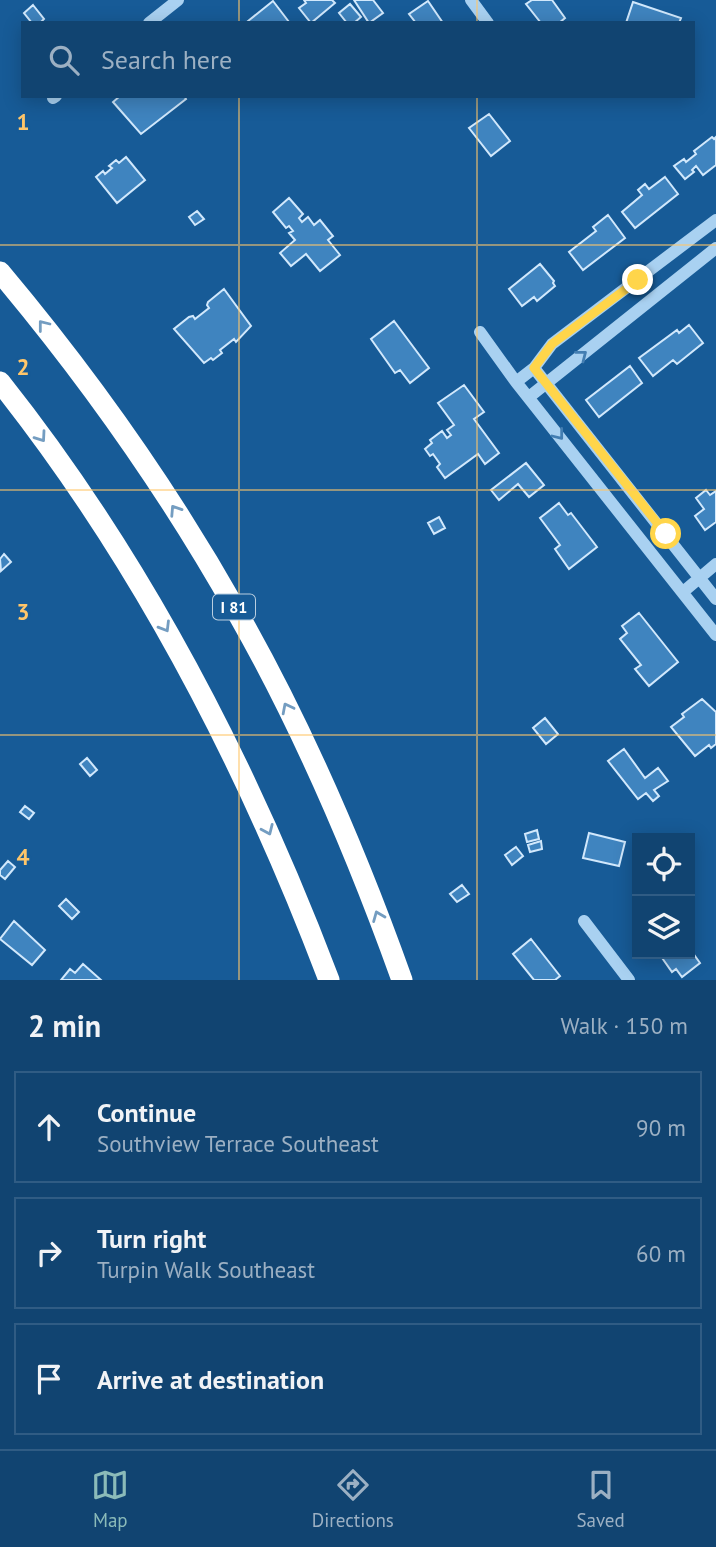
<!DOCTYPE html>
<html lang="en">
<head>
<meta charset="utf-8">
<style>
	:root { --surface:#114471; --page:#1a4b76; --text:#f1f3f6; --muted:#9cb0c3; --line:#305c84; --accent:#8bbbb9 }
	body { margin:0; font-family:"PT Sans",sans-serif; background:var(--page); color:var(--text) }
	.controls { position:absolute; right:21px; bottom:21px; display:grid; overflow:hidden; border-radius:0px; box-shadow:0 4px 18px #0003 }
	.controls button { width:63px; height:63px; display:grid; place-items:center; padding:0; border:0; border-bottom:2px solid var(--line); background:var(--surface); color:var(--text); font:35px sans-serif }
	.stop { position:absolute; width:21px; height:21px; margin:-16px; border:5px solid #ffd54a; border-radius:50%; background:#fff }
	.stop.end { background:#ffd54a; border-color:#fff; box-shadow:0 2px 7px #0008 }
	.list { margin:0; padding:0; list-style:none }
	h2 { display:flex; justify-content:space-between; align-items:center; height:91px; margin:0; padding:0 28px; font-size:30px }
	h2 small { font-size:23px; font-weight:400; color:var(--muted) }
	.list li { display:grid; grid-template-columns:46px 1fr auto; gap:21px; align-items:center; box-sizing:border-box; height:112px; margin:0 14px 14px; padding:0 14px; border:2px solid var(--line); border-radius:0px }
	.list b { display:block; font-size:26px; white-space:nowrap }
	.list p { margin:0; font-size:23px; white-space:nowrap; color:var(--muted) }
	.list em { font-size:23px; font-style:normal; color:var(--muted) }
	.icon { flex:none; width:38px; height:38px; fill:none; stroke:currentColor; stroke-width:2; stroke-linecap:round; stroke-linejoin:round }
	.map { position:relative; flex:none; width:716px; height:980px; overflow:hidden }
	.search { position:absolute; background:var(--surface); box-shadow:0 4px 18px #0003; left:21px; right:21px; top:21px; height:77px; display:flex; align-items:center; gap:18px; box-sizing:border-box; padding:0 24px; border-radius:0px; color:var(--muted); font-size:26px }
	.sheet { height:469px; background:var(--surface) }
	nav { display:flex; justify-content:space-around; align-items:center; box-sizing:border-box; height:98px; border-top:2px solid var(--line); background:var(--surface); font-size:19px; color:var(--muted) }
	nav a { display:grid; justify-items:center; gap:4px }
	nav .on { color:var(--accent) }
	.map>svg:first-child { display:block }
	.building { fill:#3f84bf; stroke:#d1e8fc; stroke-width:2 }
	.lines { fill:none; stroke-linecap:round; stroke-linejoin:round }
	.minor { stroke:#a9d1f1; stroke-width:12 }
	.highway { stroke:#fff; stroke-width:21 }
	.oneway { stroke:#749dc1 }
	.oneway2 { stroke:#437eb2 }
	.route { stroke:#ffd54a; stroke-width:9 }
	.grid { fill:none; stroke:#ffc66a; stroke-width:2; stroke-opacity:0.55 }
	.labels { text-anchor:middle; stroke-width:5; stroke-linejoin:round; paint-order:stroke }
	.shield { fill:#175b97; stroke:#b9cee0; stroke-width:2 }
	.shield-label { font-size:16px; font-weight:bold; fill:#fff }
	.grid-label { font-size:23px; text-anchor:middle; font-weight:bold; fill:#ffc66a; stroke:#175b97; stroke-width:5; stroke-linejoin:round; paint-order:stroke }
</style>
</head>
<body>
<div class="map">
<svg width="716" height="980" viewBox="0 0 716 980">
	<rect width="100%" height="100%" fill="#175b97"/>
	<path class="building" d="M304,0H332L335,3L311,23L299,8L306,3Z
		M354,0H373L383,13L369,23Z
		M532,0H552L565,18L559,23H541L526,4Z
		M273,1L289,22L250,23L248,21Z
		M428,1L443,23H416L409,14Z
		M633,2L681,18L679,23H626Z
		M350,4L361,17L354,23H347L339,13Z
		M33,5L44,19L40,23H32L24,13Z
		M120,96H184L186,99L141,134L113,102Z
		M489,114L510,141L491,156L469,128Z
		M712,137L714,139L716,137V165L703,175L696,166L692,170L694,172L685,179L674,166L684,159L686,162L696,154L694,151Z
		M126,157L145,180L117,203L96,177L103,171L105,174L112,168L109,166L116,160L119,163Z
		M665,177L678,194L635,228L622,212L642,195L638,190L645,184L649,189Z
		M289,198L303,214L299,218L302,222L308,217L314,225L320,220L333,236L328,240L340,255L320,271L306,254L291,266L280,253L295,240L289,233L293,231L289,226L286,228L273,212Z
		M197,211L204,219L195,225L189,217Z
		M608,215L625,238L583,270L569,252L596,231L593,227Z
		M540,264L554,281L553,283L555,286L537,301L534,297L522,306L509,289Z
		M224,289L251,326L236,342L234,339L220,350L222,353L213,360L211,358L204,363L174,329L189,317L193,316L195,319L209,308L207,305L208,302Z
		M394,321L429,368L410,383L400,370L395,373L371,339Z
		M689,325L703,343L677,364L673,360L653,376L639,358L677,330L679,333Z
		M630,366L642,383L599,417L586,400Z
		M464,385L484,412L474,419L499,453L485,464L478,454L445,478L437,467L440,464L433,454L430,456L425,449L432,443L430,440L442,431L447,438L451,435L447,430L454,425L438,403Z
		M526,463L544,485L529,497L518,484L499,500L491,490Z
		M706,490L710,495L716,491V522L705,530L695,516L704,509L696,498Z
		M559,503L568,515L571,513L597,547L569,569L555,549L560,545L540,518Z
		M439,517L445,528L434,534L428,523Z
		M4,554L11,562L1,571L0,559Z
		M639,613L678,662L649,686L635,669L641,665L620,639L627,633L622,626Z
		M702,699L716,712V744L711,748L709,745L695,756L671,727L684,717L682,714Z
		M545,718L558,734L546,744L533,728Z
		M624,749L645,778L658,768L668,781L654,790L659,796L653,801L646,793L638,799L608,761Z
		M87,758L97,770L90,776L80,764Z
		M25,806L34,813L29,819L20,812Z
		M537,830L539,839L527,842L525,834Z
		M589,833L625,842L619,866L583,858Z
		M541,841L542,849L530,852L528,845Z
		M516,847L523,856L512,865L505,855Z
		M8,861L15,867L5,879L0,875V870Z
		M462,885L469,894L457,902L450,894Z
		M66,899L79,912L72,919L59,906Z
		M14,921L45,950L32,965L0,939Z
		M531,939L560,976L555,980H534L513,954Z
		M690,949L700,963L682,977L676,969L672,972L660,955L690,954Z
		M83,964L101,980H61L70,969L75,973Z"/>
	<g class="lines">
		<path class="minor" d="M471,0L488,23
			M149,23L178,0
			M53,98L56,96
			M480,332L516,382L716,635
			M534,368L716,599
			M516,382L534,368L552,344L716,220
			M529,397L716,248
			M683,592L716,564
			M584,921L629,980"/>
		<path class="highway" d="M0,272C89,378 169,491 237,612C303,728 357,854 402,980
			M0,382C143,562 248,766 329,980"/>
	</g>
	<defs><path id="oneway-chevron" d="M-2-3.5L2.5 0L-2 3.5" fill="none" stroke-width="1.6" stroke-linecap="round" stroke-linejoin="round" transform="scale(1.75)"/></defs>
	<g class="oneway">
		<use href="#oneway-chevron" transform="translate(43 325) rotate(-128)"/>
		<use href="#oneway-chevron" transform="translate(41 437) rotate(55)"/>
		<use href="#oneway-chevron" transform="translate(175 510) rotate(-123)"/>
		<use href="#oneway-chevron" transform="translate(165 627) rotate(59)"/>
		<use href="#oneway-chevron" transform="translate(287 708) rotate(-117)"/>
		<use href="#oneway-chevron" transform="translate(268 830) rotate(66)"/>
		<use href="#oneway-chevron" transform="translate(378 916) rotate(-112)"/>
	</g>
	<g class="oneway2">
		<use href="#oneway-chevron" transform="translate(582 355) rotate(-38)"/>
		<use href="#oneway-chevron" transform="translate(559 435) rotate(52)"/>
	</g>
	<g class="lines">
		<path class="route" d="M638,280L552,344L534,368L666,534"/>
	</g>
	<path class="grid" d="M239,0V23M477,0V23M239,96V980M477,96V980M0,245H716M0,490H716M0,735H716"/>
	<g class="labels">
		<rect class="shield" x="213" y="594.5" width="42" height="25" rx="5"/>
		<g class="shield-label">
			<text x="234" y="613">I 81</text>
		</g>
	</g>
	<g class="grid-label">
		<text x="23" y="130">1</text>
		<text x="23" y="375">2</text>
		<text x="23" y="620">3</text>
		<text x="23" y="865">4</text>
	</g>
</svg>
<div class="controls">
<button><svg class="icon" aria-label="locate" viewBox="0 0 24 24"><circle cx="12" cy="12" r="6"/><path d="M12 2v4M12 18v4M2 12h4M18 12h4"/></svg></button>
<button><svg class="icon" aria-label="layers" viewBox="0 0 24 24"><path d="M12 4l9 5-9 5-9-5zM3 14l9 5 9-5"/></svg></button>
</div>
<div class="stop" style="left:666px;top:534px"></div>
<div class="stop end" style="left:638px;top:280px"></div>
<div class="search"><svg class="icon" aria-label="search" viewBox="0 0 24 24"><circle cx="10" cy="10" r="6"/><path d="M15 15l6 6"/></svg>Search here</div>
</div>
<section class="sheet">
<h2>2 min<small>Walk · 150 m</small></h2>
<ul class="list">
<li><svg class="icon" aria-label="ahead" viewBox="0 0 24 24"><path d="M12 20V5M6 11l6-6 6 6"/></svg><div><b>Continue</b><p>Southview Terrace Southeast</p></div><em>90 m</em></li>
<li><svg class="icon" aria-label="right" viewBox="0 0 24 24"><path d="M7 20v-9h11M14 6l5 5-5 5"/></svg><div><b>Turn right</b><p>Turpin Walk Southeast</p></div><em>60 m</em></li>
<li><svg class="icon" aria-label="arrive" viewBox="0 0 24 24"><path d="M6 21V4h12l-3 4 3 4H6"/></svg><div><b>Arrive at destination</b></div></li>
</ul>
</section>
<nav>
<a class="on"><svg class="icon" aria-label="map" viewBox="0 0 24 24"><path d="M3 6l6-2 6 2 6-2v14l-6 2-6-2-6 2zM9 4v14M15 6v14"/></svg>Map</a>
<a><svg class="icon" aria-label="directions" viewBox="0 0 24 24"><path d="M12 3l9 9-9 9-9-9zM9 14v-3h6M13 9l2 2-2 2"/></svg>Directions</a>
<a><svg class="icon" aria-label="saved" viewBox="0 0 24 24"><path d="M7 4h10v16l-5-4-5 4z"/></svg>Saved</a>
</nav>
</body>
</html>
